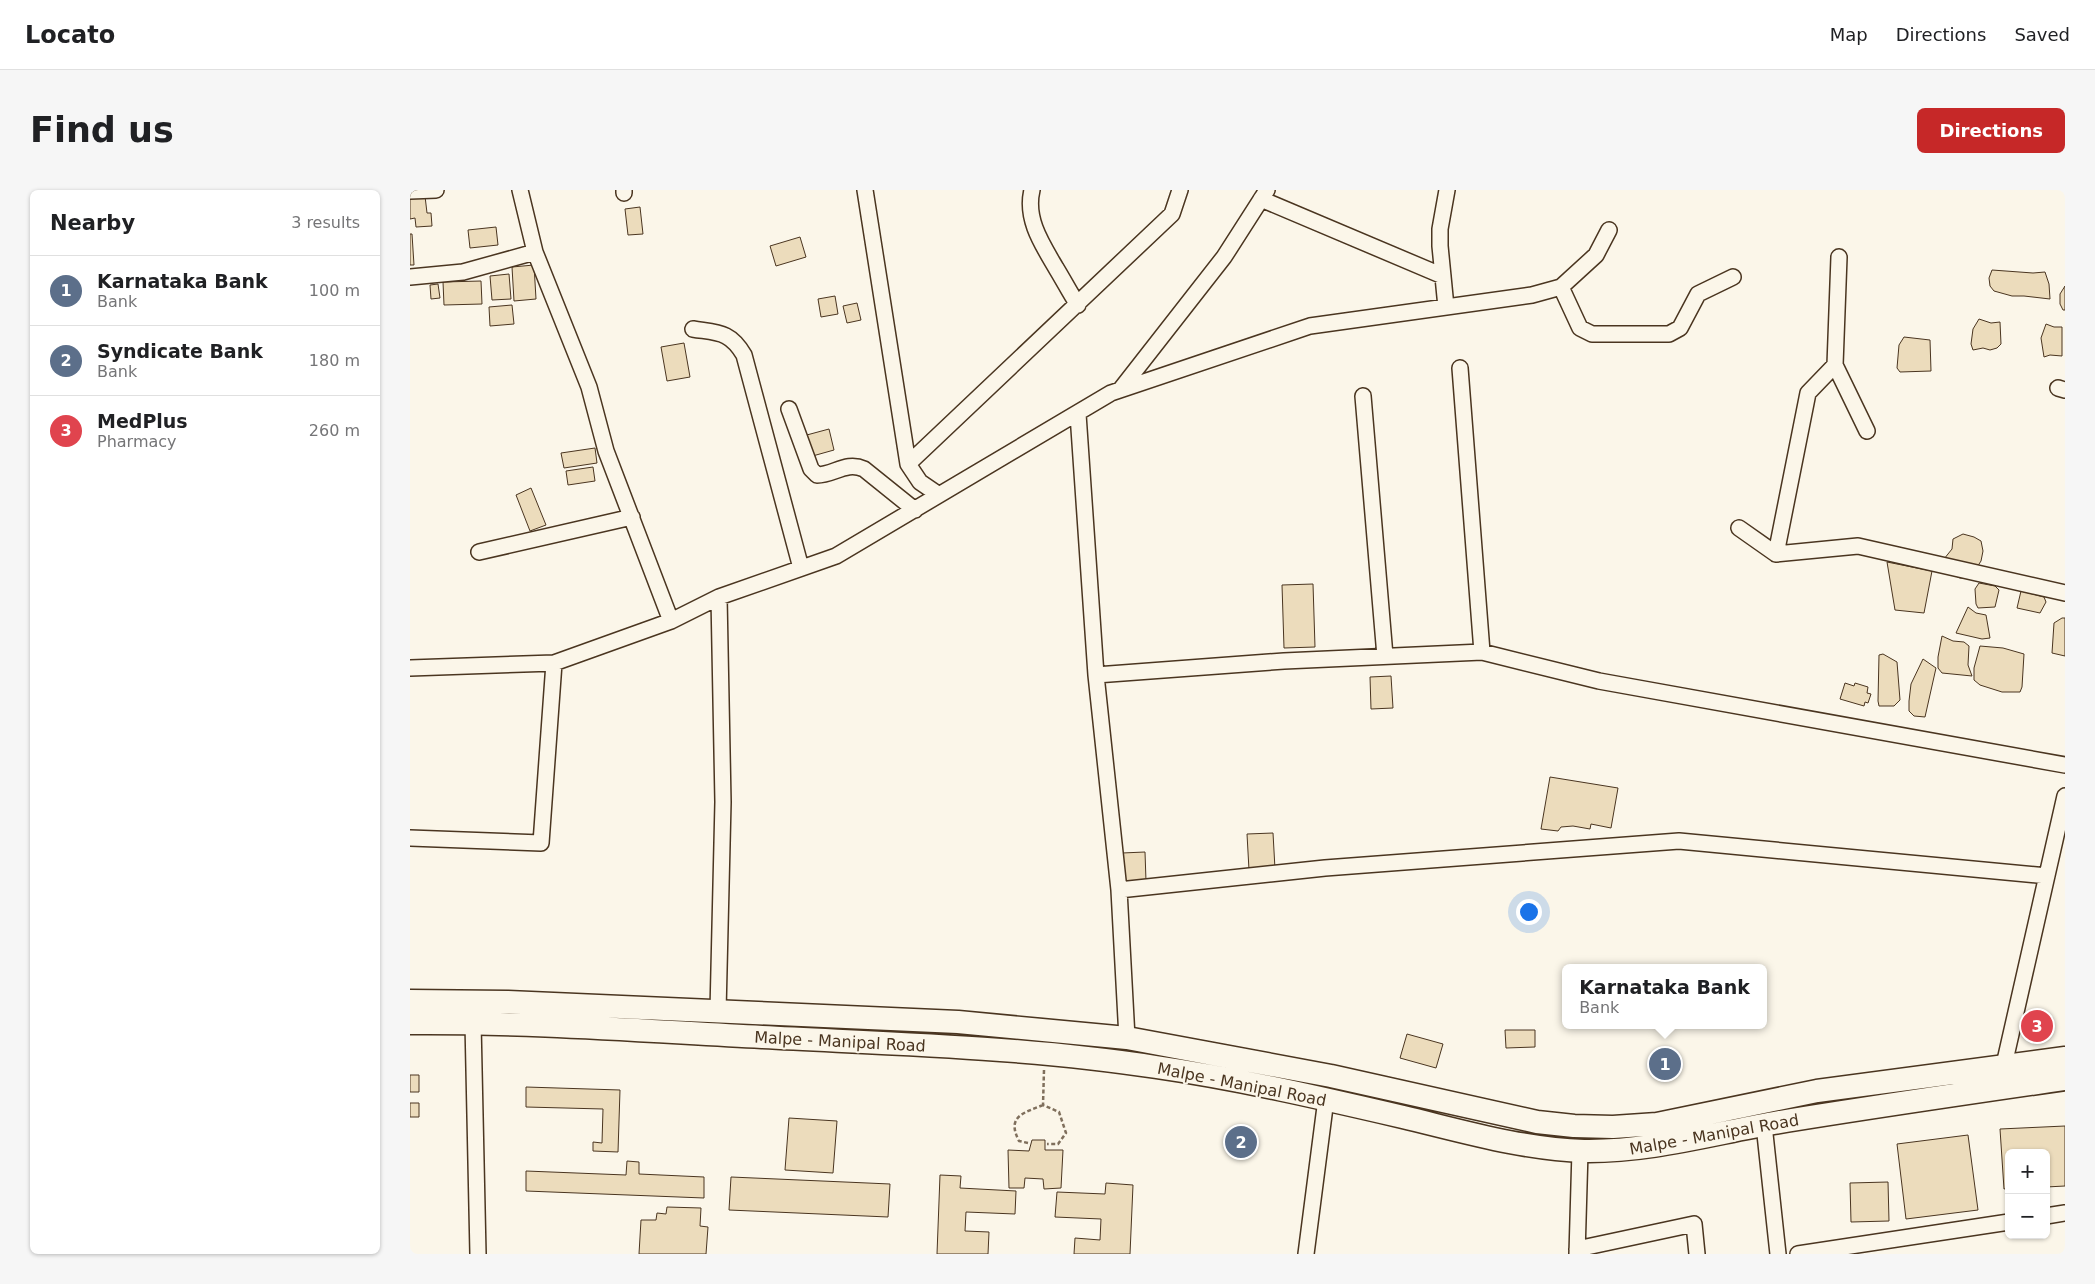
<!DOCTYPE html>
<html lang="en">
<head>
<meta charset="utf-8">
<style>
	:root { --surface:#fff; --page:#f6f6f6; --text:#202124; --muted:#757577; --line:#e0e0e0; --accent:#c62828 }
	body { margin:0; font-family:"DejaVu Sans",sans-serif; background:var(--page); color:var(--text) }
	.controls { position:absolute; right:15px; bottom:15px; display:grid; overflow:hidden; border-radius:8px; box-shadow:0 1px 4px #0004 }
	.controls button { width:45px; height:45px; display:grid; place-items:center; padding:0; border:0; border-bottom:1px solid var(--line); background:var(--surface); color:var(--text); font:25px sans-serif }
	.you { position:absolute; left:1118px; top:721px; width:18px; height:18px; margin:-12px; border:4px solid #fff; border-radius:50%; background:#1a73e8; box-shadow:0 0 0 8px #1a73e833 }
	.badge { display:grid; place-items:center; width:32px; height:32px; border-radius:50%; background:var(--accent); color:#fff; font-size:16px; font-weight:700 }
	.pin { position:absolute; translate:-50% -50%; border:2px solid #fff; box-shadow:0 1px 5px #0006 }
	.popup { position:absolute; left:1152px; top:774px; width:205px; height:65px; box-sizing:border-box; display:grid; place-content:center; border-radius:8px; background:var(--surface); filter:drop-shadow(0 1px 4px #0005); font-size:16px; white-space:nowrap; color:var(--muted) }
	.popup b { font-size:19px; color:var(--text) }
	.popup::after { content:''; position:absolute; left:50%; top:100%; margin-left:-10px; border:10px solid transparent; border-top-color:var(--surface) }
	.list { margin:0; padding:0; list-style:none }
	h2 { display:flex; justify-content:space-between; align-items:center; height:65px; margin:0; padding:0 20px; font-size:21px }
	h2 small { font-size:16px; font-weight:400; color:var(--muted) }
	.list li { display:grid; grid-template-columns:32px 1fr auto; gap:15px; align-items:center; box-sizing:border-box; height:70px; padding:0 20px; border-top:1px solid var(--line) }
	.list b { display:block; font-size:19px; white-space:nowrap }
	.list p { margin:0; font-size:16px; white-space:nowrap; color:var(--muted) }
	.list em { font-size:16px; font-style:normal; color:var(--muted) }
	.map { position:relative; flex:none; width:1655px; height:1064px; overflow:hidden; border-radius:8px }
	header { display:flex; align-items:center; gap:30px; box-sizing:border-box; height:70px; padding:0 25px; background:var(--surface); border-bottom:1px solid var(--line) }
	header strong { font-size:24px }
	nav { display:flex; gap:28px; margin-inline-start:auto; font-size:18px }
	.intro { display:flex; align-items:center; justify-content:space-between; box-sizing:border-box; height:120px; padding:0 30px }
	h1 { margin:0; font-size:35px }
	.button { padding:12px 22px; border-radius:8px; background:var(--accent); color:#fff; font-size:18px; font-weight:700 }
	main { display:flex; gap:30px; padding:0 30px }
	aside { flex:1; background:var(--surface); border-radius:8px; box-shadow:0 1px 4px #0004 }
	.map>svg:first-child { display:block }
	.building { fill:#ecdcbc; stroke:#4a3520 }
	.lines { fill:none; stroke-linecap:round; stroke-linejoin:round }
	.minor-casing { stroke:#4a3520; stroke-width:18 }
	.highway-casing { stroke:#4a3520; stroke-width:25 }
	.path { stroke:#7f6f5c; stroke-width:2.5; stroke-dasharray:4 2.5; stroke-linecap:butt }
	.minor { stroke:#fbf6e9; stroke-width:15 }
	.highway { stroke:#fbf6e9; stroke-width:22 }
	.labels { text-anchor:middle; stroke-width:4; stroke-linejoin:round; paint-order:stroke }
	.street-label { font-size:16px; fill:#4a3520; stroke:#fbf6e9 }
</style>
</head>
<body>
<header>
<strong>Locato</strong>
<nav><a>Map</a><a>Directions</a><a>Saved</a></nav>
</header>
<div class="intro"><h1>Find us</h1><a class="button">Directions</a></div>
<main>
<aside>
<h2>Nearby<small>3 results</small></h2>
<ul class="list">
<li><span class="badge" style="background:#5c6f8a">1</span><div><b>Karnataka Bank</b><p>Bank</p></div><em>100 m</em></li>
<li><span class="badge" style="background:#5c6f8a">2</span><div><b>Syndicate Bank</b><p>Bank</p></div><em>180 m</em></li>
<li><span class="badge" style="background:#e0444e">3</span><div><b>MedPlus</b><p>Pharmacy</p></div><em>260 m</em></li>
</ul>
</aside>
<div class="map">
<svg width="1655" height="1064" viewBox="0 0 1655 1064">
	<rect width="100%" height="100%" fill="#fbf6e9"/>
	<path class="building" d="M15,6L17,23H21L22,36L6,37L5,28L0,29V7Z
		M230,17L233,44L218,45L215,19Z
		M86,37L88,55L60,58L58,40Z
		M0,44H2L4,75H0Z
		M390,47L396,67L366,76L360,56Z
		M124,75L126,109L104,111L102,77Z
		M1582,80L1623,83L1635,82L1639,94L1640,109L1614,106H1602L1584,101L1580,96L1579,88Z
		M99,84L101,109L82,110L80,86Z
		M71,91L72,114L34,115L33,92Z
		M28,94L30,108L21,109L20,95Z
		M1655,96V120H1653L1650,114V104Z
		M425,106L428,124L411,127L408,109Z
		M447,113L451,130L437,133L433,116Z
		M102,115L104,134L80,136L79,117Z
		M1569,129L1581,133L1590,132L1591,154L1587,158L1580,160L1573,158L1563,160L1561,154L1563,139Z
		M1636,134L1644,137H1652V166L1640,165L1634,167L1631,148Z
		M1494,147L1520,150L1521,181L1490,182L1487,178L1489,155Z
		M274,153L280,187L257,191L251,157Z
		M419,239L424,260L399,267L393,246Z
		M185,258L187,273L154,278L151,263Z
		M183,277L185,291L158,295L156,281Z
		M121,298L136,335L120,341L106,305Z
		M1553,344L1564,347L1571,351L1573,361L1571,371L1560,388H1550L1539,383L1534,369L1542,359L1543,349Z
		M1477,372L1522,381L1514,423L1485,420Z
		M1569,393L1585,396L1589,400L1585,417L1568,418L1566,414L1565,399Z
		M903,394L905,457L874,458L872,395Z
		M1611,401L1634,407L1636,412L1630,423L1607,418Z
		M1558,417L1566,423L1576,425L1580,448L1572,449L1546,443Z
		M1652,428H1655V466L1642,463L1644,433Z
		M1532,446L1543,451L1554,452L1559,456L1558,475L1562,486L1532,483L1528,478V467Z
		M1570,456L1593,458L1614,464L1612,497L1610,502H1592L1570,495L1564,490V478Z
		M1473,464L1487,472L1490,510L1484,516H1469L1468,511L1469,465Z
		M1513,469L1526,478L1515,527L1504,526L1499,521V511L1501,494Z
		M981,486L983,518L961,519L960,487Z
		M1435,493L1444,496L1445,493L1458,497L1457,503L1461,504L1458,513L1455,512L1454,516L1430,509Z
		M1140,587L1208,598L1201,638L1181,634L1180,639L1163,636L1151,637L1148,641L1131,639Z
		M863,643L865,679L839,680L837,644Z
		M735,662L736,691H714L712,663Z
		M1095,840H1125V857L1096,858Z
		M997,844L1033,854L1026,878L990,868Z
		M0,885H9V902H0Z
		M116,897L210,900L208,962L183,961V952L192,953L193,919L116,917Z
		M0,913H9V927H0Z
		M379,928L427,931L423,983L375,980Z
		M1655,936V996L1636,997V963H1599V998L1594,999L1590,939Z
		M1558,945L1568,1020L1496,1029L1487,954Z
		M622,950H635V960H653L651,998L634,999L633,989L615,988L614,998H599L598,960L619,961Z
		M217,971L229,972V984L294,987V1008L116,1001V981L216,985Z
		M530,985L551,986L550,998L606,1001L605,1024L556,1022L555,1041L579,1042L578,1064H527Z
		M321,987L480,994L478,1027L319,1020Z
		M1478,992L1479,1031L1441,1032L1440,993Z
		M696,993L723,995L720,1064H664L665,1048L690,1050L691,1029L645,1027L647,1002L695,1004Z
		M257,1017L291,1018L290,1036L298,1037L296,1064H229L231,1030H246L247,1023L256,1024Z"/>
	<g class="lines">
		<defs>
			<path id="minor" d="M110,0L125,62L179,197L196,261L261,431
				M214,0V3
				M455,0L498,274L510,292L529,305
				M622,0C615,29 632,54 646,78C654,91 660,103 668,115
				M0,1L26,0
				M851,9L1033,86
				M0,87L53,82L125,62
				M1151,97L1170,138L1182,144H1259L1270,138L1288,104L1323,87
				M1036,117L1030,56V39L1037,0
				M283,139C308,143 320,141 334,165L391,378
				M1425,175L1457,241
				M1050,178L1072,462
				M1648,198L1655,200
				M710,200L814,67L857,0
				M953,206L975,466
				M379,219L401,279L407,285C424,285 436,271 454,279L505,320
				M668,224L686,485L709,700L717,848
				M498,274L762,24L770,0
				M1329,338L1366,364L1448,356L1655,403
				M69,362L222,327
				M1366,364L1398,203L1425,175L1429,67
				M0,478L144,473L261,431L309,407L426,366L701,203L900,136L1122,105L1151,97L1186,65L1199,40
				M686,485L874,471L1072,462L1189,491L1655,575
				M0,648L131,653L144,473
				M709,700L915,678L1269,651L1637,686
				M308,821L313,612L309,407
				M63,833L68,1064
				M1594,875L1655,606
				M1354,935L1368,1064
				M1636,1026L1655,1023
				M1167,1059L1284,1034L1287,1064
				M896,1064L916,909
				M1167,1064L1170,961
				M1388,1064L1599,1032"/>
			<path id="highway" d="M0,811L98,812L548,832L717,848L921,886L1127,932L1164,936L1203,937L1247,934L1407,901L1655,868
				M0,833C117,832 235,841 352,847C484,854 616,857 746,877C829,889 911,908 993,927C1052,941 1112,959 1174,961C1239,962 1301,944 1364,933C1461,917 1558,903 1655,889"/>
		</defs>
		<use href="#minor" class="minor-casing"/>
		<use href="#highway" class="highway-casing"/>
		<path class="path" d="M634,880L633,915L649,922L656,943L648,954H637
			M618,953L609,951C596,926 614,923 633,915"/>
		<use href="#minor" class="minor"/>
		<use href="#highway" class="highway"/>
	</g>
	<g class="labels">
		<g class="street-label">
			<text transform="translate(430 851) rotate(3)" y="6">Malpe - Manipal Road</text>
			<text transform="translate(832 894) rotate(11)" y="6">Malpe - Manipal Road</text>
			<text transform="translate(1304 944) rotate(-10)" y="6">Malpe - Manipal Road</text>
		</g>
	</g>
</svg>
<div class="controls">
<button>+</button>
<button>−</button>
</div>
<div class="you"></div>
<div class="pin badge" style="left:1255px;top:874px;background:#5c6f8a">1</div>
<div class="popup"><b>Karnataka Bank</b>Bank</div>
<div class="pin badge" style="left:831px;top:952px;background:#5c6f8a">2</div>
<div class="pin badge" style="left:1627px;top:836px;background:#e0444e">3</div>
</div>
</main>
</body>
</html>
